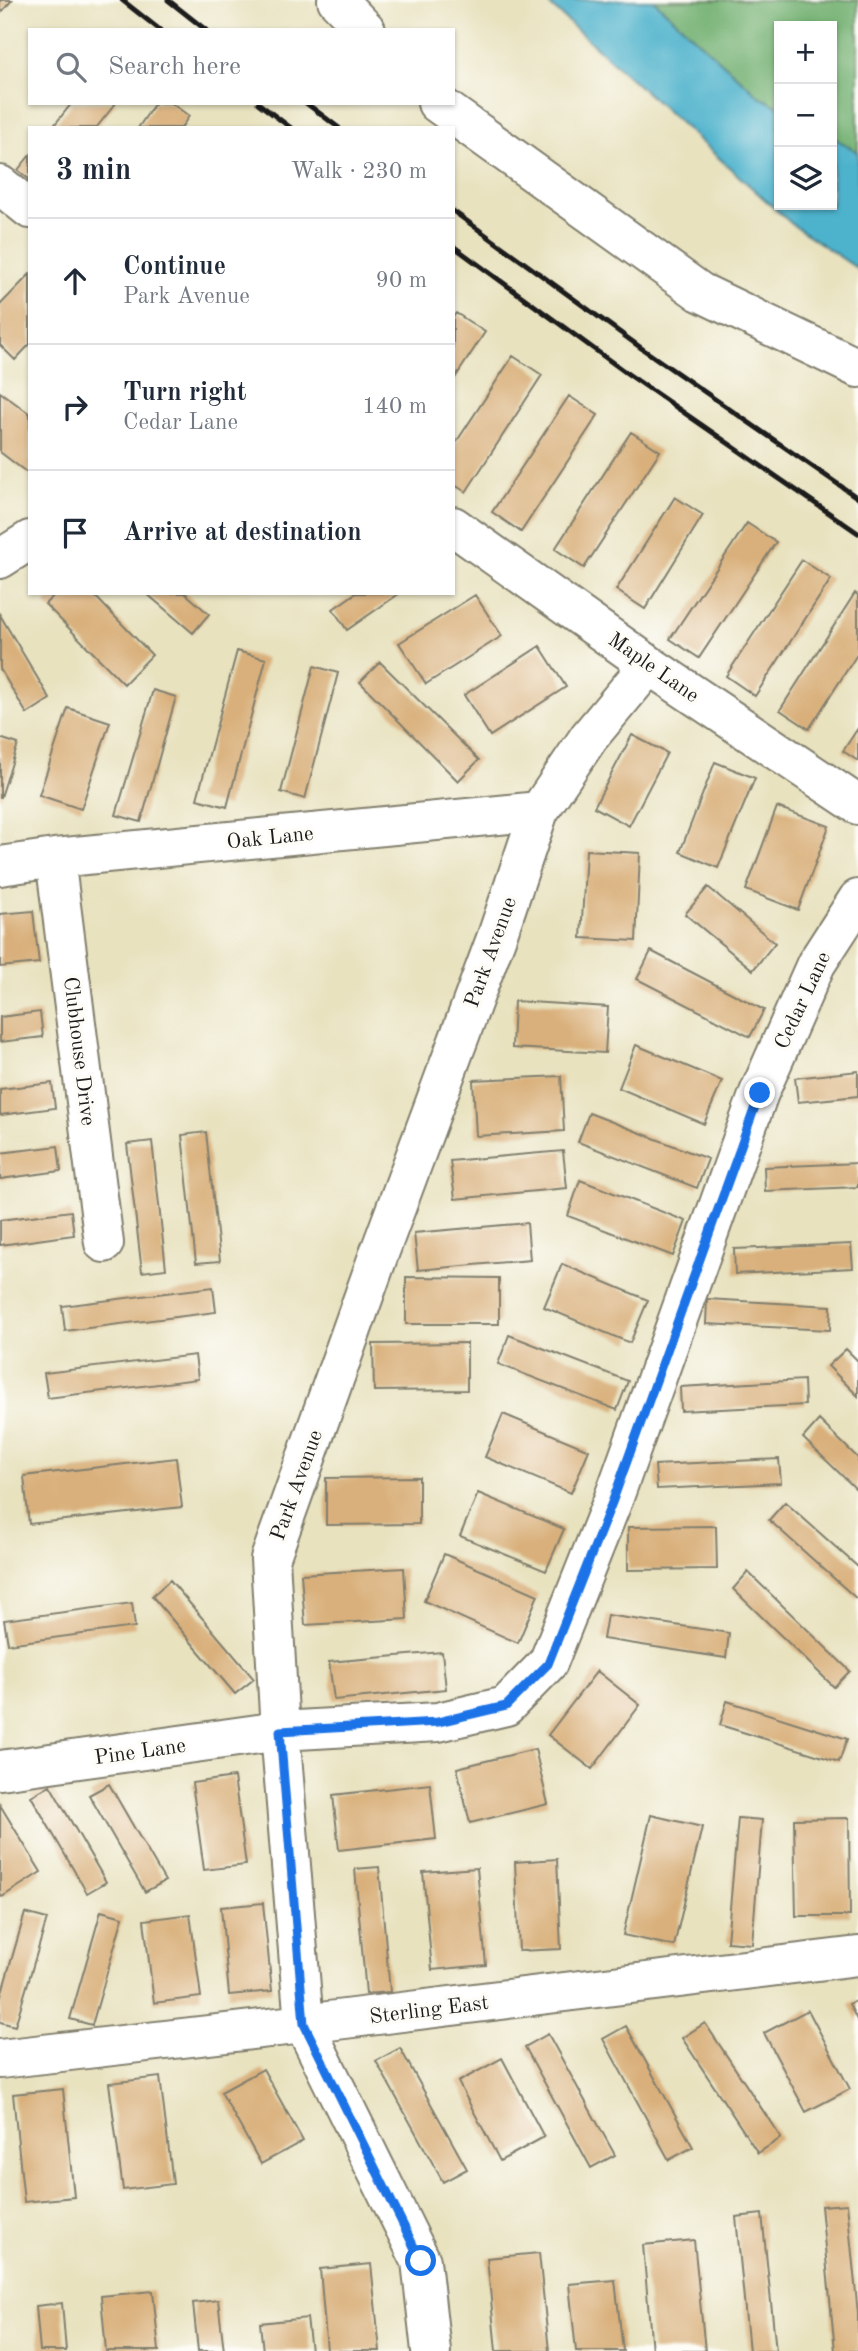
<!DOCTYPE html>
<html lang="en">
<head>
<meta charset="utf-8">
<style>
	:root { --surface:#fff; --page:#f6f6f7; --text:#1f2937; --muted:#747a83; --line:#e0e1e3 }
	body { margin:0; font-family:"Old Standard TT",serif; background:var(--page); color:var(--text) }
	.controls { position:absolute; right:21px; top:21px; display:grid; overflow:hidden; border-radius:0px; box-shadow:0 2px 5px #0004 }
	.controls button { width:63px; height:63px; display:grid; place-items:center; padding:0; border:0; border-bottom:2px solid var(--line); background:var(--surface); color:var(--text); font:35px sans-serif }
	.stop { position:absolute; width:21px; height:21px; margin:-16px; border:5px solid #1a73e8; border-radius:50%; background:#fff }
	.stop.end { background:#1a73e8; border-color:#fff; box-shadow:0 2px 7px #0008 }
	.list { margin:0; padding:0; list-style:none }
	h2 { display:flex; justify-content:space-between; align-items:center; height:91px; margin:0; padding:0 28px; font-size:30px }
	h2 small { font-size:23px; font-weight:400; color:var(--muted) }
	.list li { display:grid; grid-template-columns:46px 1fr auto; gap:21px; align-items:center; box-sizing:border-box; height:126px; padding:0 28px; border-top:2px solid var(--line) }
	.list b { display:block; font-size:26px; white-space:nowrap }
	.list p { margin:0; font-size:23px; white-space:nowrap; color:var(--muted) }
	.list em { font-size:23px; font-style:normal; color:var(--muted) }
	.icon { flex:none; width:38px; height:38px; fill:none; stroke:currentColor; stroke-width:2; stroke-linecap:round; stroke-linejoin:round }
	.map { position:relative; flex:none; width:858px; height:2351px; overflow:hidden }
	.search { position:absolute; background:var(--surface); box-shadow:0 2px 5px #0004; left:28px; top:28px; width:427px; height:77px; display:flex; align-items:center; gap:18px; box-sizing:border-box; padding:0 24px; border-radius:0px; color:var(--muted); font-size:26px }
	.panel { position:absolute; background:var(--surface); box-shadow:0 2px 5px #0004; left:28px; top:126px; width:427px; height:469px; border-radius:0px }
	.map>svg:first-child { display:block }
	.forest { fill:#73b172; stroke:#486647; stroke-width:2 }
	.water { fill:#4db2cc; stroke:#346774; stroke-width:2 }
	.building { fill:#d9b07b }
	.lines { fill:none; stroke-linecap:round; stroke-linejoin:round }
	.minor-casing { stroke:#827f6e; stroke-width:42 }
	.minor { stroke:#fff; stroke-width:38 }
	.rail { stroke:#1c1c1c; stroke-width:5 }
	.route { stroke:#1a73e8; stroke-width:9 }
	.labels { text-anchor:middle; stroke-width:7; stroke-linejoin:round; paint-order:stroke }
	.street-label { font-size:21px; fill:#1c1c1c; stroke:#fdfcf7 }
</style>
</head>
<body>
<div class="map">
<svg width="858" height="2351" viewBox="0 0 858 2351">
	<rect width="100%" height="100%" fill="#fdfcf7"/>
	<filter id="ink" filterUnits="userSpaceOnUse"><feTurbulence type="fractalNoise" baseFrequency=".0143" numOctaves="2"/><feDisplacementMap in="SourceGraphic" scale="14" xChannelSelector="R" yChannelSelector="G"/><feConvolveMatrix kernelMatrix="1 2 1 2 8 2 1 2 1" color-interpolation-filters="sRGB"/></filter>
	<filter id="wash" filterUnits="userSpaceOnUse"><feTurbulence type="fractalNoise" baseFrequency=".00686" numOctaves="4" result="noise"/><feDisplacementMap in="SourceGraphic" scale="28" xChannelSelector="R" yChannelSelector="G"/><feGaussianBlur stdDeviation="1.57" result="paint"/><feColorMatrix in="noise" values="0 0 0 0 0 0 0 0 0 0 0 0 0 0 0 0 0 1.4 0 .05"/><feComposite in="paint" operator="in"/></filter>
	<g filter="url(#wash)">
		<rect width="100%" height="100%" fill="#e8e2bf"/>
		<path class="forest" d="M653,0H858V152L832,137V26H779V107L760,97Z"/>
		<path class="water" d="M544,0H653L760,97L779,107V205H832V137L858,152V269L793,225Z"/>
		<g id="blocks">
			<path class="building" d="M0,0H12L0,14Z
				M72,103H116L96,128H52Z
				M155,103H171L189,116L181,128H138Z
				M30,155V180L18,170Z
				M30,274V344L15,360L0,345V305Z
				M456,313L485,332L453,381V317Z
				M513,356L542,375L466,492L453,484V447Z
				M0,392L30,414V475L0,452Z
				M569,396L598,415L521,532L492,512Z
				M631,432L660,451L584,568L555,549Z
				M675,497L703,515L645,609L616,590Z
				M747,523L776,542L699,658L670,639Z
				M802,560L831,579L755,696L726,676Z
				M56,593H92L152,655L124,684L45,604Z
				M146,593H185L209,614L193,633Z
				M356,593H400L347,630L333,609Z
				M855,593L858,595V653L809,729L780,710Z
				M475,595L502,636L426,684L399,643Z
				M0,615L50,699L27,714L0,669Z
				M540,646L566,687L490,736L464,695Z
				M237,651L266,659L227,807L197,799Z
				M380,662L479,760L458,781L360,682Z
				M314,666L338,673L305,799L281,792Z
				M153,690L176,697L141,822L116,815Z
				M68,708L110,722L81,809L39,795Z
				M858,728V761L843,751Z
				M632,735L667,753L629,826L594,807Z
				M0,738L18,744L1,797H0Z
				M715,762L755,778L718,868L680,852Z
				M777,807L829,826L798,910L746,890Z
				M586,850L640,853L636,941L581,938Z
				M708,887L775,943L753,970L685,914Z
				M33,911L39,963L0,967V914Z
				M651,951L764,1010L750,1037L637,979Z
				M514,1001L608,1007L605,1053L512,1048Z
				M40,1012L43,1037L0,1042V1017Z
				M636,1045L722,1081L704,1124L619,1088Z
				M858,1071V1096L798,1102L795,1078Z
				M561,1076L564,1131L476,1136L473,1080Z
				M52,1083L55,1108L0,1115V1089Z
				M589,1113L708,1159L697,1188L578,1142Z
				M206,1132L220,1261L196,1263L182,1135Z
				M152,1141L166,1269L142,1272L127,1144Z
				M58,1146L61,1171L0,1179V1153Z
				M563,1151L567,1188L455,1199L450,1161Z
				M858,1163V1187L765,1191L764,1167Z
				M580,1180L686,1221L673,1256L568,1216Z
				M71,1211L74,1235L0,1245V1220Z
				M527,1223L530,1260L418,1270L414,1233Z
				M851,1244L853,1268L735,1274L734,1249Z
				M562,1264L648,1300L630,1343L544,1307Z
				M406,1277L499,1278V1324H406Z
				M213,1287L216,1312L65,1331L62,1306Z
				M707,1299L831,1306L830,1330L706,1324Z
				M509,1335L628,1381L617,1410L498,1364Z
				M467,1343V1390L374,1391L373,1344Z
				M846,1349L858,1361V1396L828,1366Z
				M195,1355L198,1379L48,1398L44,1373Z
				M804,1380L805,1405L681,1411L680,1387Z
				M503,1414L589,1450L571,1493L485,1457Z
				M819,1420L858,1458V1491L803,1438Z
				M176,1458L182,1507L29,1524L24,1476Z
				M779,1459L781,1483L657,1489L655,1465Z
				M419,1477V1524L326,1525V1478Z
				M478,1493L564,1529L546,1571L460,1536Z
				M785,1502L858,1567V1600L769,1520Z
				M716,1526L717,1569L628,1570V1527Z
				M444,1554L538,1595L518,1643L424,1601Z
				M404,1568L407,1619L305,1625L301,1574Z
				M748,1572L850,1671L834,1687L733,1589Z
				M170,1580L254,1679L235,1694L152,1596Z
				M132,1603L135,1627L8,1644L4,1620Z
				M607,1615L729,1633L726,1658L603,1639Z
				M442,1652L446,1689L334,1700L329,1662Z
				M597,1671L640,1705L592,1769L548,1735Z
				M727,1701L847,1739L839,1762L720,1725Z
				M535,1749L548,1804L470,1823L457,1768Z
				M234,1777L246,1865L204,1870L192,1783Z
				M109,1784L165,1881L145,1892L89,1795Z
				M430,1784L436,1839L339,1850L333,1795Z
				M50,1785L106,1882L87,1893L31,1796Z
				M0,1805L41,1872L2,1897L0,1894Z
				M651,1815L702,1827L674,1946L623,1935Z
				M738,1818L762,1820L752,1944L727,1942Z
				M849,1818L850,1916H796L794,1819Z
				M557,1859L561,1949L519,1951L515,1862Z
				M379,1867L390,1992L366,1994L355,1869Z
				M477,1868L486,1965L432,1970L423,1872Z
				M263,1903L272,1991L229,1995L221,1907Z
				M101,1911L123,1917L92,2025L70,2019Z
				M25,1913L47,1919L15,2026L0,2022V1999Z
				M190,1914L201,1997L154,2003L144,1920Z
				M858,2000V2022L849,2004Z
				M808,2010L850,2089L806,2112L764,2033Z
				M705,2023L781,2138L758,2153L682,2038Z
				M626,2026L693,2147L669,2160L603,2039Z
				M548,2034L615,2155L591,2168L525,2047Z
				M400,2048L467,2169L443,2182L376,2061Z
				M502,2058L544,2137L500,2161L458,2082Z
				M263,2069L303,2141L261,2164L221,2092Z
				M160,2077L173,2184L123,2190L109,2083Z
				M63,2089L74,2197L24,2202L13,2094Z
				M847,2204L858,2314V2351H835L821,2206Z
				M762,2214L776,2351H749L736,2217Z
				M694,2240L705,2351H652L643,2245Z
				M539,2253L549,2351H496L487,2258Z
				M371,2264L380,2351H327L320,2269Z
				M615,2280L623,2351H576L569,2284Z
				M153,2291L159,2351H106L101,2296Z
				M218,2300L224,2351H198L193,2303Z
				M62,2303L66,2351H40L36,2306Z
				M307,2318L311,2351H263L260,2323Z"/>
		</g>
	</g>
	<g filter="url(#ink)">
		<use href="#blocks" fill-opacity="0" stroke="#827f6e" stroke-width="2"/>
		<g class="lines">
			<defs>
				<path id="minor" d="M337,0L366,30
					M437,103L700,292L858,368
					M0,185L30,209
					M453,526L649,665L858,805
					M0,559L30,540
					M55,858L104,1243
					M0,866L55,858L539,811
					M0,1770L280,1731L438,1722L506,1706L548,1663L613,1500L759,1093L816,964L858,899
					M0,2059L304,2024L858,1956
					M431,2351L421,2261L304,2024L280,1731L270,1559L380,1251L498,933L539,811L589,737L649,665"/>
			</defs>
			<use href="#minor" class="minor-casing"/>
			<use href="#minor" class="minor"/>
			<path class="rail" d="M122,0L160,30
				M168,0L206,30
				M258,103L291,128
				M306,103L339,128
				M453,211L644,350L858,498
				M453,246L628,374L858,533"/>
		</g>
	</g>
	<g class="lines" filter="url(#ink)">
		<path class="route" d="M421,2261L304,2024L280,1731L438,1722L506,1706L548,1664L613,1500L760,1093"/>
	</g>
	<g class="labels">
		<g class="street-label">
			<text transform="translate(654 667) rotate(35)" y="7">Maple Lane</text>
			<text transform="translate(270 837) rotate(-6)" y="7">Oak Lane</text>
			<text transform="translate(490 952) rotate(-70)" y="7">Park Avenue</text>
			<text transform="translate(802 1000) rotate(-65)" y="7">Cedar Lane</text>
			<text transform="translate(80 1051) rotate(83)" y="7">Clubhouse Drive</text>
			<text transform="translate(296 1485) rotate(-70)" y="7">Park Avenue</text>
			<text transform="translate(140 1751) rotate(-8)" y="7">Pine Lane</text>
			<text transform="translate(429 2009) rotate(-7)" y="7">Sterling East</text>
		</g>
	</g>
</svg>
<div class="controls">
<button>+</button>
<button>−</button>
<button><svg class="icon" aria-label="layers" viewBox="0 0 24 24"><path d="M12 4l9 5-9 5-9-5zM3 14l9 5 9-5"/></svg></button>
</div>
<div class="stop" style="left:421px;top:2261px"></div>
<div class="stop end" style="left:760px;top:1093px"></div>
<div class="search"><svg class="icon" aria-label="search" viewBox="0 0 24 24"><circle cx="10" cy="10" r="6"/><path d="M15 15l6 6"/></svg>Search here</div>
<section class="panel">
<h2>3 min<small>Walk · 230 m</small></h2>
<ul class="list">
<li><svg class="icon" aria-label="ahead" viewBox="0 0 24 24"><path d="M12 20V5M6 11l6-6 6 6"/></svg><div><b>Continue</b><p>Park Avenue</p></div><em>90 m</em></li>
<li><svg class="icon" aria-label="right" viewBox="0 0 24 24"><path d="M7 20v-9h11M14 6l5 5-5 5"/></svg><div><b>Turn right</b><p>Cedar Lane</p></div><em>140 m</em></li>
<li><svg class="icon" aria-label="arrive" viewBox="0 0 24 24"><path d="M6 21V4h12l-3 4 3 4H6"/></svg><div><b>Arrive at destination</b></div></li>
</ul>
</section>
</div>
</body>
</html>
